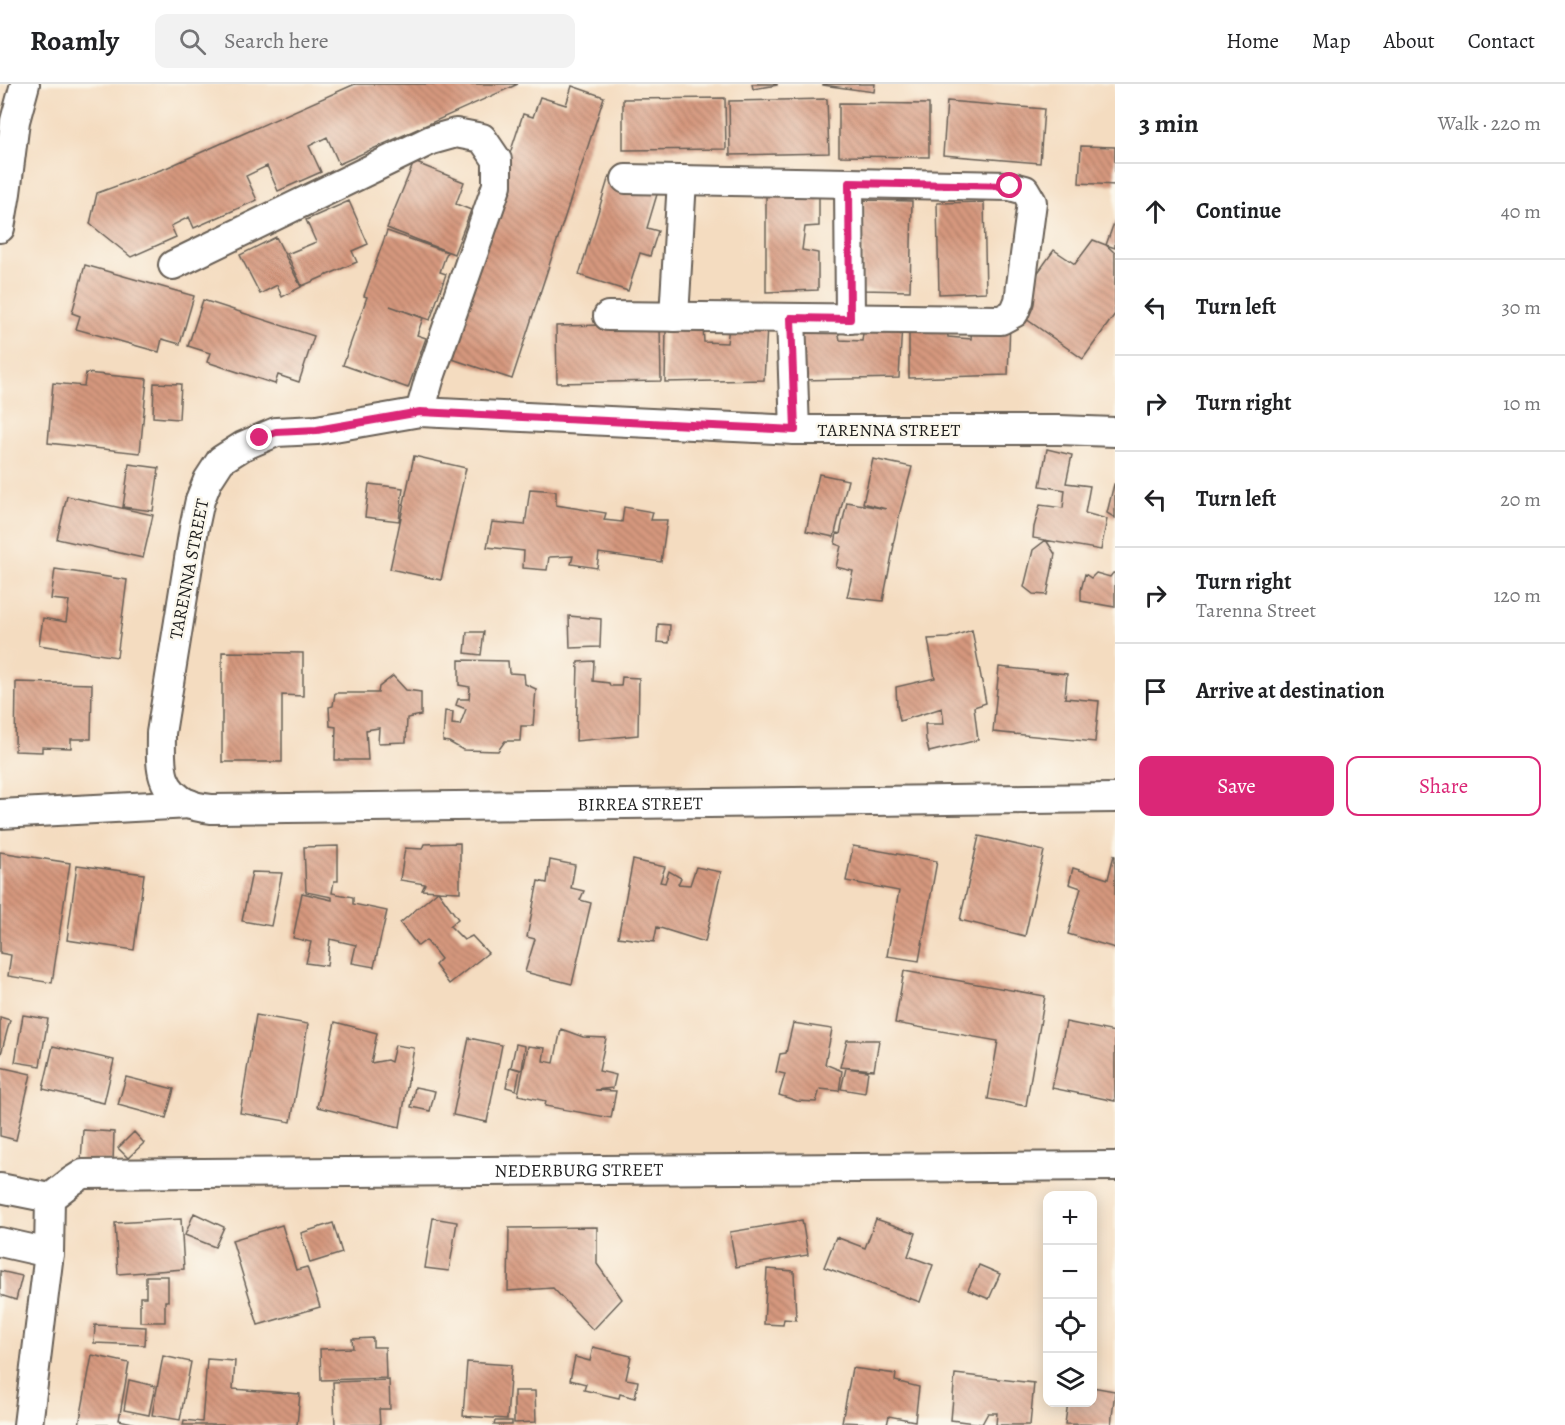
<!DOCTYPE html>
<html lang="en">
<head>
<meta charset="utf-8">
<style>
	:root { --surface:#fff; --page:#f2f2f2; --text:#202124; --muted:#757577; --line:#e0e0e0; --accent:#db2777 }
	body { margin:0; font-family:Alegreya,serif; background:var(--page); color:var(--text) }
	.controls { position:absolute; right:18px; bottom:18px; display:grid; overflow:hidden; border-radius:12px; box-shadow:0 3px 15px #0003 }
	.controls button { width:54px; height:54px; display:grid; place-items:center; padding:0; border:0; border-bottom:2px solid var(--line); background:var(--surface); color:var(--text); font:30px sans-serif }
	.stop { position:absolute; width:18px; height:18px; margin:-14px; border:4px solid #db2777; border-radius:50%; background:#fff }
	.stop.end { background:#db2777; border-color:#fff; box-shadow:0 2px 6px #0008 }
	.list { margin:0; padding:0; list-style:none }
	h2 { display:flex; justify-content:space-between; align-items:center; height:78px; margin:0; padding:0 24px; font-size:26px }
	h2 small { font-size:20px; font-weight:400; color:var(--muted) }
	.list li { display:grid; grid-template-columns:39px 1fr auto; gap:18px; align-items:center; box-sizing:border-box; height:96px; padding:0 24px; border-top:2px solid var(--line) }
	.list b { display:block; font-size:22px; white-space:nowrap }
	.list p { margin:0; font-size:20px; white-space:nowrap; color:var(--muted) }
	.list em { font-size:20px; font-style:normal; color:var(--muted) }
	.actions { display:flex; gap:12px; padding:18px 24px }
	.actions a { flex:1; padding:14px 0; border:2px solid var(--accent); border-radius:12px; text-align:center; font-size:21px; color:var(--accent) }
	.actions .main { background:var(--accent); color:#fff }
	.icon { flex:none; width:33px; height:33px; fill:none; stroke:currentColor; stroke-width:2; stroke-linecap:round; stroke-linejoin:round }
	.map { position:relative; flex:none; width:1115px; height:1341px; overflow:hidden }
	header { display:flex; align-items:center; gap:36px; box-sizing:border-box; height:84px; padding:0 30px; background:var(--surface); border-bottom:2px solid var(--line) }
	header strong { font-size:28px }
	nav { display:flex; gap:33px; margin-inline-start:auto; font-size:21px }
	.search { width:420px; height:54px; background:var(--page); display:flex; align-items:center; gap:15px; box-sizing:border-box; padding:0 21px; border-radius:12px; color:var(--muted); font-size:22px }
	main { display:flex }
	aside { flex:1; background:var(--surface) }
	.map>svg:first-child { display:block }
	.building { fill:url(#building-back-hatch) }
	.lines { fill:none; stroke-linecap:round; stroke-linejoin:round }
	.street-casing { stroke:#685f55; stroke-width:32 }
	.street { stroke:#fff; stroke-width:28 }
	.route { stroke:#db2777; stroke-width:8 }
	.labels { text-anchor:middle; stroke-width:5; stroke-linejoin:round; paint-order:stroke }
	.street-label { font-size:18px; fill:#1c1c1c; stroke:#fbf7ec }
</style>
</head>
<body>
<header>
<strong>Roamly</strong>
<div class="search"><svg class="icon" aria-label="search" viewBox="0 0 24 24"><circle cx="10" cy="10" r="6"/><path d="M15 15l6 6"/></svg>Search here</div>
<nav><a>Home</a><a>Map</a><a>About</a><a>Contact</a></nav>
</header>
<main>
<div class="map">
<svg width="1115" height="1341" viewBox="0 0 1115 1341">
	<defs>
		<pattern id="building-back-hatch" width="6" height="6" patternUnits="userSpaceOnUse" patternTransform="scale(1.5)"><rect width="6" height="6" fill="#d6987e"/><path d="M-1 5l2 2M0 0l6 6M5-1l2 2" fill="none" stroke="#ad7b66"/></pattern>
	</defs>
	<rect width="100%" height="100%" fill="#fbf7ec"/>
	<filter id="ink" filterUnits="userSpaceOnUse"><feTurbulence type="fractalNoise" baseFrequency=".0167" numOctaves="2"/><feDisplacementMap in="SourceGraphic" scale="12" xChannelSelector="R" yChannelSelector="G"/><feConvolveMatrix kernelMatrix="1 2 1 2 8 2 1 2 1" color-interpolation-filters="sRGB"/></filter>
	<filter id="wash" filterUnits="userSpaceOnUse"><feTurbulence type="fractalNoise" baseFrequency=".008" numOctaves="4" result="noise"/><feDisplacementMap in="SourceGraphic" scale="24" xChannelSelector="R" yChannelSelector="G"/><feGaussianBlur stdDeviation="1.35" result="paint"/><feColorMatrix in="noise" values="0 0 0 0 0 0 0 0 0 0 0 0 0 0 0 0 0 1.4 0 .05"/><feComposite in="paint" operator="in"/></filter>
	<g filter="url(#wash)">
		<rect width="100%" height="100%" fill="#f4dcc0"/>
		<g id="blocks">
			<path class="building" d="M355,0H518L339,80L327,53L309,62L321,88L278,107L267,82L246,92L257,116L194,144L189,133L171,142L176,153L131,173L90,140L97,109L166,84Z
				M752,0H777V1L753,5Z
				M823,0H875L874,8L823,1Z
				M572,2L604,13L512,295L443,272L523,30L533,33L540,13L566,21Z
				M725,14L726,65L623,66V15Z
				M827,15L829,69L730,71L729,17Z
				M947,17L1044,25L1040,79L943,71Z
				M839,19L929,20V73L839,72Z
				M1081,62L1115,63V101L1079,99Z
				M414,78L464,98L456,120L471,126L454,170L387,144Z
				M609,92L658,107L647,144L658,147L650,172L640,169L628,207L579,191Z
				M766,102L819,105V142L805,143L802,166L818,169V206L766,208Z
				M864,116L912,117L910,207L862,206Z
				M349,117L368,160L352,167L357,178L302,202L287,170L316,158L306,136Z
				M984,118L986,208L939,210L937,119Z
				M1115,136V164L1106,161L1115,169V230L1083,275L1012,225L1054,166L1075,180L1093,156L1106,161Z
				M387,147L447,168L440,188L446,190L430,236L390,222L423,234L417,251L426,254L408,304L343,281L367,213L364,212Z
				M276,153L301,203L282,213L277,201L260,210L240,171Z
				M85,181L194,212L180,260L162,255L159,268L76,245L80,232L72,229Z
				M203,216L314,252L299,298L278,291L275,300L207,278L210,269L188,262Z
				M1010,238L1008,291L909,294V241L946,240L948,253L971,255L972,239Z
				M660,240L661,297L557,299L556,242Z
				M902,240L899,294L801,296V244L837,242L840,256L862,257L864,242Z
				M767,242L764,296L665,298L666,245L703,244L704,258L727,259L729,243Z
				M86,289L147,295L140,369L48,359L53,299L84,302Z
				M154,299L181,300L179,335L153,333Z
				M1047,365L1072,371L1066,399L1090,402L1085,429L1107,435L1101,466L1033,454L1034,443L1040,421L1063,424L1065,406L1040,402Z
				M414,372L466,384L441,496L390,485Z
				M873,375L912,383L900,428L893,461H894L883,517L847,513L853,487L836,483L841,462L835,460L837,449L840,450L847,418L886,425L863,419Z
				M129,380L159,384L153,427L123,423Z
				M819,390L848,396L834,453L806,447Z
				M369,400L403,404L399,437L365,433Z
				M1114,400H1115V434L1107,429Z
				M530,405L556,407V421L606,429L604,436L622,438L624,423L653,428L651,436H667L661,478L599,469L597,484L571,480L573,472L549,473L547,486L523,484L524,467L487,463L492,438L525,441Z
				M67,412L153,431L143,474L57,455Z
				M1046,456L1055,470L1047,511L1033,510L1024,503L1033,466Z
				M55,485L127,496L117,573L39,561L43,534L66,538L69,517L51,515Z
				M1096,489L1110,493L1113,489H1115V523L1081,517V506L1085,490L1091,494Z
				M569,532L601,535L600,563L570,564Z
				M658,540L670,541L669,559L657,558Z
				M972,546L986,619L974,623L978,656L929,668L926,656L925,640H944L942,624L900,637L897,622L896,603L935,594L928,555L948,554Z
				M467,548H484L481,571L465,569Z
				M222,568L303,569V612L282,611V678H222Z
				M459,576L508,577L509,589L524,590L525,600L536,605L533,642H521L520,657H505L498,667L463,666L449,658L443,657L445,627L453,628L452,640L460,641L466,625L456,621L458,615H469L470,603L459,601Z
				M594,577L593,597L609,599L610,602H621L622,593L639,594L638,651L576,657L578,578Z
				M999,583L1067,590L1065,614L1099,617L1095,658L993,648Z
				M393,592L406,606L421,608V631L407,634L406,658L378,659L379,644L366,646L368,676H335L336,643L330,642L329,623L333,622L335,609H378L379,603Z
				M16,598L92,600L91,655H71V664L42,663V668L15,667Z
				M979,752L1044,767L1025,852L960,836Z
				M460,759V808L438,807L458,835L450,842L464,856L472,852L488,869L449,900L435,881L441,875L426,856L418,862L400,839L438,807L422,806L425,800L400,796L405,764L422,765L424,760Z
				M338,762V797H334L332,809L353,813V820L387,827L374,883L352,879L356,861L330,855L327,882L306,879L311,858L293,854L302,809L332,816V813L306,808L304,763Z
				M853,762L937,777L919,877L887,872L899,807L846,797Z
				M0,768L70,779L52,899L8,892L11,871L0,869Z
				M1114,771L1115,772V864L1068,850L1081,804L1069,800L1073,784L1108,795Z
				M550,776L575,781L571,804L584,807L580,816L591,819L572,900L525,888L535,855L527,853L538,797L547,799Z
				M633,776L665,783L660,798L665,799L669,787L681,794L678,800L690,801L696,783L721,788L705,858L657,843L654,858L618,853Z
				M77,781L144,790L134,866L67,856Z
				M252,788L282,789L271,842L242,837Z
				M904,887L1045,912L1026,1022L988,1015L998,957L895,939Z
				M23,931L48,935L40,982L15,978Z
				M256,931L308,940L291,1038L240,1029Z
				M0,933L10,936L1,970H0Z
				M335,938L377,949L371,979L387,976L391,978L395,961L414,964L400,1043L317,1023Z
				M1066,938L1115,948V1017L1052,1004Z
				M793,939L832,945L825,980L842,987L839,1007L820,1005L816,1018L797,1017L779,1011L785,990L776,988L780,970L786,969Z
				M561,945L583,953L606,954L599,987L616,991L613,1004L595,1006L616,1007L611,1034L545,1022L546,1017L518,1011L528,962L545,964L543,977L554,979Z
				M469,954L502,961L487,1038L453,1031Z
				M847,956H879L874,986L840,983Z
				M516,960L525,962L522,986L511,983Z
				M53,962L114,976L104,1019L43,1005Z
				M0,983L31,990L16,1056L0,1052Z
				M510,983L520,986L516,1006L506,1003Z
				M846,984L868,987L865,1009L841,1005Z
				M126,993L174,1005L166,1034L118,1021Z
				M415,1003L435,1007L430,1027L411,1023Z
				M83,1046L114,1048L113,1078L81,1077Z
				M134,1048L144,1059L128,1074L118,1064Z
				M194,1129L224,1143L215,1163L185,1151Z
				M433,1134L457,1138L449,1187L425,1184Z
				M181,1135L184,1185L118,1190L115,1139Z
				M876,1135L916,1149L908,1172L933,1181L920,1218L824,1183L836,1153L865,1164Z
				M802,1136L808,1171L736,1183L730,1148Z
				M333,1139L342,1169L310,1179L301,1149Z
				M282,1141L296,1186L307,1183L320,1223L258,1241L232,1156Z
				M597,1143V1180L622,1215L593,1246L553,1204L508,1207L509,1144Z
				M979,1181L1000,1190L989,1215L968,1206Z
				M767,1185L794,1187L796,1236L784,1235L783,1241L764,1240Z
				M0,1187L22,1192L16,1216L0,1211Z
				M146,1192H168V1217H165V1238H140V1213H146Z
				M95,1241L146,1243L145,1261L94,1259Z
				M373,1254V1263H385L386,1294L321,1296L320,1265L353,1264L352,1255Z
				M593,1263L631,1272L626,1295L638,1297L635,1314L620,1310L619,1314L584,1306L586,1300L570,1296L575,1273L590,1277Z
				M92,1271L129,1279L119,1336L141,1341H79Z
				M163,1272L191,1278L180,1336L152,1331Z
				M207,1275L235,1277L233,1305L300,1310L297,1341H183L184,1336L202,1338Z
				M467,1278L511,1281L507,1335L463,1332Z
				M852,1284L896,1290L895,1297L919,1303L915,1337L889,1332L887,1341H862L863,1339L842,1338Z
				M955,1290L1034,1299L1030,1341H996L997,1329H988L982,1340L951,1336Z
				M129,1296L155,1302L149,1331L124,1326Z
				M389,1296L390,1325H379L380,1341H335L333,1298Z
				M1092,1303L1115,1307L1111,1341L1065,1340L1068,1318H1092Z
				M514,1307H535L536,1338L514,1339Z
				M495,1337H512V1341H494Z"/>
		</g>
	</g>
	<g filter="url(#ink)">
		<use href="#blocks" fill-opacity="0" stroke="#685f55" stroke-width="1.5"/>
		<g class="lines">
			<defs>
				<g id="street">
					<path d="M849,99L850,235"/>
					<path d="M0,144L6,109L15,37L25,0"/>
					<path d="M173,181L431,56L456,49L482,54L497,76V101L429,296L420,328"/>
					<path d="M608,232L1001,236L1014,229L1019,217L1032,118L1025,106L1010,102L626,95"/>
					<path d="M674,233L682,96"/>
					<path d="M791,234L795,346"/>
					<path id="s1" d="M1115,348L1059,346H795L420,328L317,346L276,348L243,362L221,376L208,396L200,416L194,444L161,649C161,680 157,704 188,720C195,723 204,724 212,725L1115,714"/>
					<path d="M0,730L190,720"/>
					<path d="M0,1104L50,1114"/>
					<path d="M0,1158L49,1169"/>
					<path id="s2" d="M28,1341L49,1169L50,1114L72,1097L83,1090L1115,1082"/>
				</g>
			</defs>
			<use href="#street" class="street-casing"/>
			<use href="#street" class="street"/>
		</g>
	</g>
	<g class="lines" filter="url(#ink)">
		<path class="route" d="M260,354L276,348L317,346L420,328L795,346L791,234L850,235L849,99L1010,102"/>
	</g>
	<g class="labels">
		<g class="street-label">
			<text x="889" y="352">TARENNA STREET</text>
			<text transform="translate(189 485) rotate(-79)" y="6">TARENNA STREET</text>
			<text dy="6" stroke="none"><textPath href="#s1" startOffset="1719">BIRREA STREET</textPath></text>
			<text dy="6" stroke="none"><textPath href="#s2" startOffset="765">NEDERBURG STREET</textPath></text>
		</g>
	</g>
</svg>
<div class="controls">
<button>+</button>
<button>−</button>
<button><svg class="icon" aria-label="locate" viewBox="0 0 24 24"><circle cx="12" cy="12" r="6"/><path d="M12 2v4M12 18v4M2 12h4M18 12h4"/></svg></button>
<button><svg class="icon" aria-label="layers" viewBox="0 0 24 24"><path d="M12 4l9 5-9 5-9-5zM3 14l9 5 9-5"/></svg></button>
</div>
<div class="stop" style="left:1010px;top:102px"></div>
<div class="stop end" style="left:260px;top:354px"></div>
</div>
<aside>
<h2>3 min<small>Walk · 220 m</small></h2>
<ul class="list">
<li><svg class="icon" aria-label="ahead" viewBox="0 0 24 24"><path d="M12 20V5M6 11l6-6 6 6"/></svg><div><b>Continue</b></div><em>40 m</em></li>
<li><svg class="icon" aria-label="left" viewBox="0 0 24 24"><path d="M17 20v-9H6M10 6l-5 5 5 5"/></svg><div><b>Turn left</b></div><em>30 m</em></li>
<li><svg class="icon" aria-label="right" viewBox="0 0 24 24"><path d="M7 20v-9h11M14 6l5 5-5 5"/></svg><div><b>Turn right</b></div><em>10 m</em></li>
<li><svg class="icon" aria-label="left" viewBox="0 0 24 24"><path d="M17 20v-9H6M10 6l-5 5 5 5"/></svg><div><b>Turn left</b></div><em>20 m</em></li>
<li><svg class="icon" aria-label="right" viewBox="0 0 24 24"><path d="M7 20v-9h11M14 6l5 5-5 5"/></svg><div><b>Turn right</b><p>Tarenna Street</p></div><em>120 m</em></li>
<li><svg class="icon" aria-label="arrive" viewBox="0 0 24 24"><path d="M6 21V4h12l-3 4 3 4H6"/></svg><div><b>Arrive at destination</b></div></li>
</ul>
<div class="actions"><a class="main">Save</a><a>Share</a></div>
</aside>
</main>
</body>
</html>
